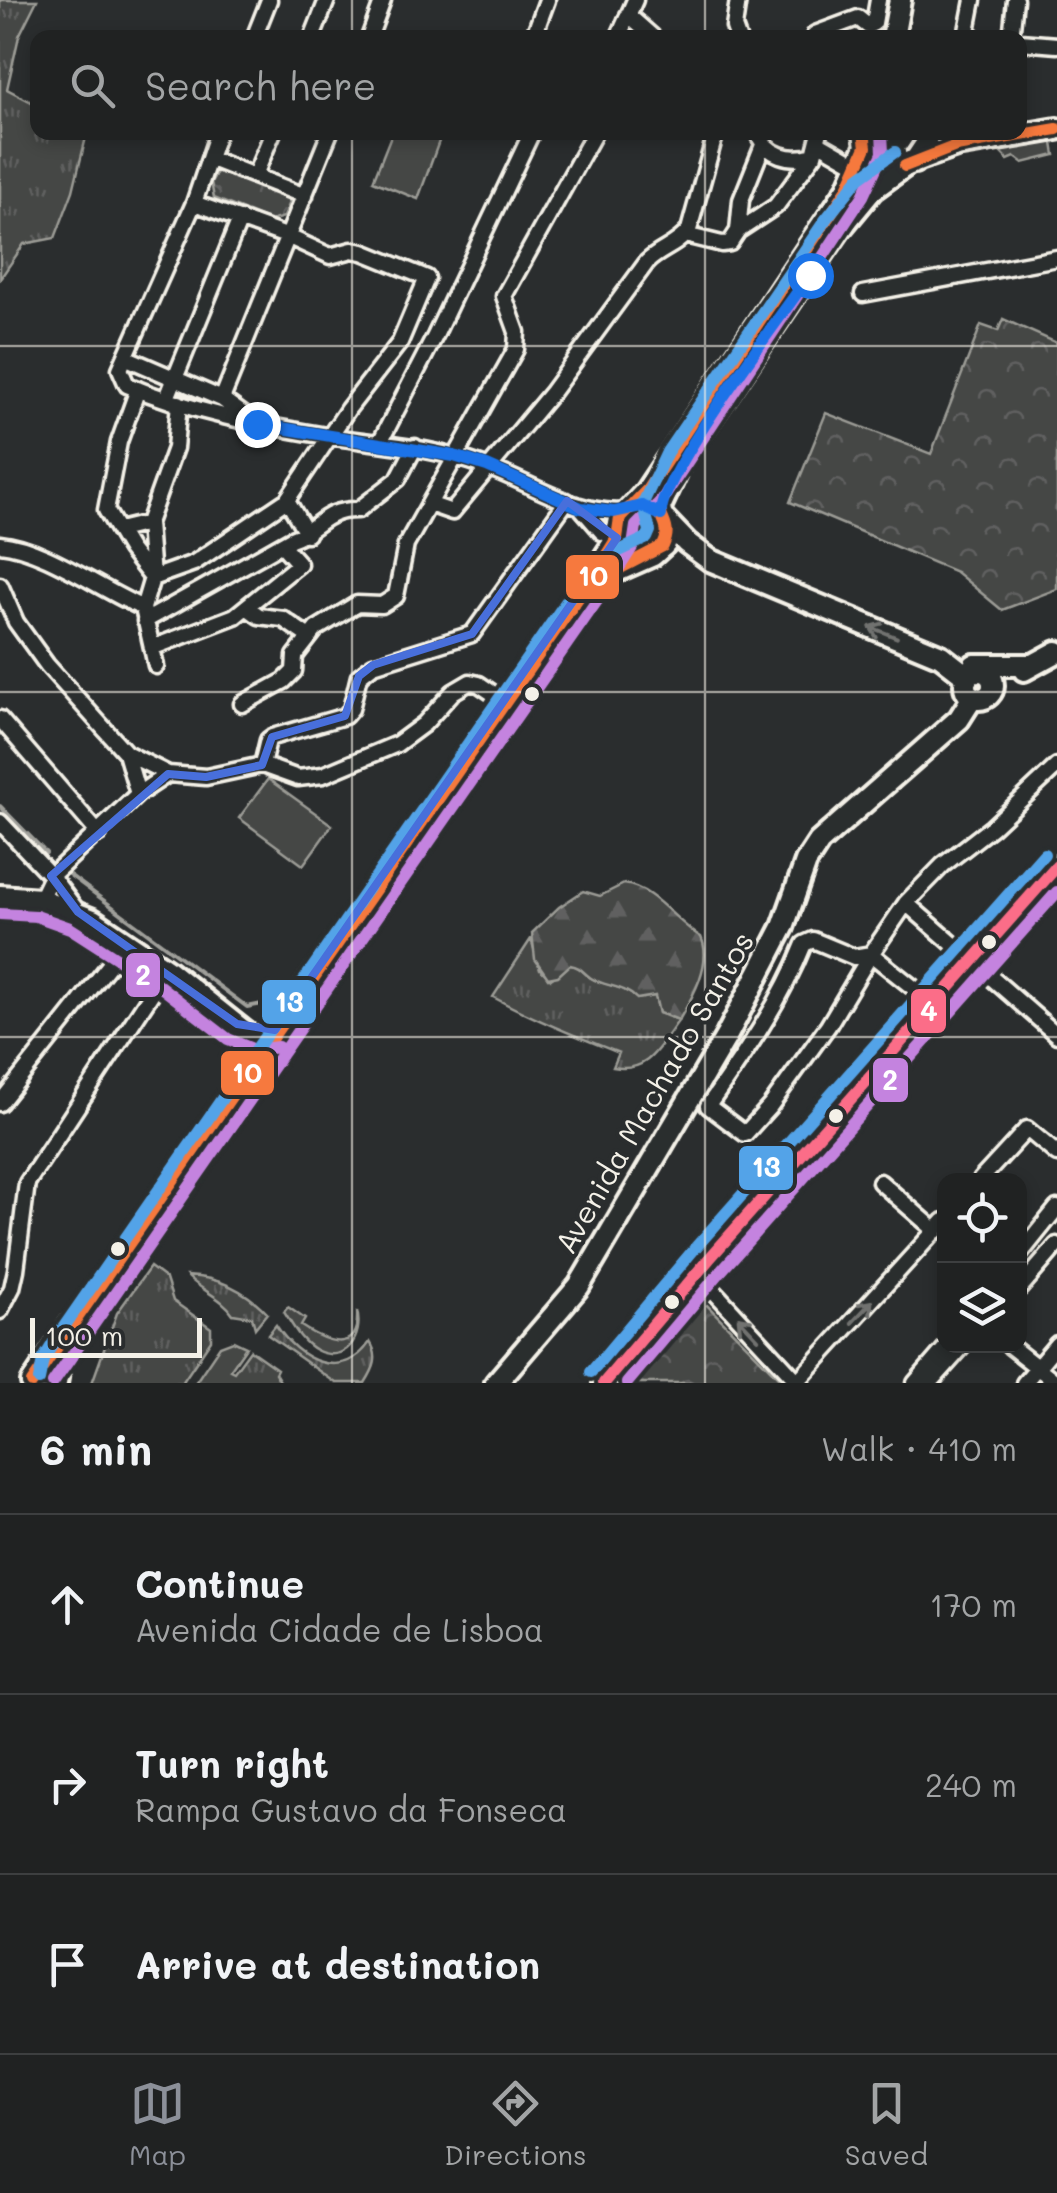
<!DOCTYPE html>
<html lang="en">
<head>
<meta charset="utf-8">
<style>
	:root { --surface:#202222; --page:#2d2f2f; --text:#f1f3f6; --muted:#a2a4a5; --line:#3d3f40; --accent:#8c9099 }
	body { margin:0; font-family:Mali,sans-serif; background:var(--page); color:var(--text) }
	.controls { position:absolute; right:30px; bottom:30px; display:grid; overflow:hidden; border-radius:20px; box-shadow:0 5px 15px #0003 }
	.controls button { width:90px; height:90px; display:grid; place-items:center; padding:0; border:0; border-bottom:2px solid var(--line); background:var(--surface); color:var(--text); font:50px sans-serif }
	.scale { position:absolute; left:30px; bottom:25px; width:172px; box-sizing:border-box; padding-left:10px; border:5px solid #f4f1e8; border-top:0; font-size:28px; line-height:35px; white-space:nowrap; color:#f4f1e8; -webkit-text-stroke:8px #2a2d2e; paint-order:stroke }
	.stop { position:absolute; width:30px; height:30px; margin:-22px; border:8px solid #1a73e8; border-radius:50%; background:#fff }
	.stop.end { background:#1a73e8; border-color:#fff; box-shadow:0 2px 10px #0008 }
	.list { margin:0; padding:0; list-style:none }
	h2 { display:flex; justify-content:space-between; align-items:center; height:130px; margin:0; padding:0 40px; font-size:42px }
	h2 small { font-size:32px; font-weight:400; color:var(--muted) }
	.list li { display:grid; grid-template-columns:65px 1fr auto; gap:30px; align-items:center; box-sizing:border-box; height:180px; padding:0 40px; border-top:2px solid var(--line) }
	.list b { display:block; font-size:38px; white-space:nowrap }
	.list p { margin:0; font-size:32px; white-space:nowrap; color:var(--muted) }
	.list em { font-size:32px; font-style:normal; color:var(--muted) }
	.icon { flex:none; width:55px; height:55px; fill:none; stroke:currentColor; stroke-width:2; stroke-linecap:round; stroke-linejoin:round }
	.map { position:relative; flex:none; width:1057px; height:1383px; overflow:hidden }
	.search { position:absolute; background:var(--surface); box-shadow:0 5px 15px #0003; left:30px; right:30px; top:30px; height:110px; display:flex; align-items:center; gap:25px; box-sizing:border-box; padding:0 35px; border-radius:20px; color:var(--muted); font-size:38px }
	.sheet { height:670px; background:var(--surface) }
	nav { display:flex; justify-content:space-around; align-items:center; box-sizing:border-box; height:140px; border-top:2px solid var(--line); background:var(--surface); font-size:28px; color:var(--muted) }
	nav a { display:grid; justify-items:center; gap:5px }
	nav .on { color:var(--accent) }
	.map>svg:first-child { display:block }
	.grass { fill:url(#grass-tufts); stroke:#9c9c96; stroke-width:2.5 }
	.forest { fill:url(#forest-firs); stroke:#9c9c96; stroke-width:2.5 }
	.park { fill:url(#park-crowns); stroke:#9c9c96; stroke-width:2.5 }
	.garden { fill:#444645; stroke:#9c9c96; stroke-width:2.5 }
	.lines { fill:none; stroke-linecap:round; stroke-linejoin:round }
	.stream { stroke:#9f9f9a; stroke-width:4 }
	.street-casing { stroke:#f4f1e8; stroke-width:21 }
	.secondary-casing { stroke:#f4f1e8; stroke-width:28 }
	.primary-casing { stroke:#f4f1e8; stroke-width:28 }
	.street { stroke:#2a2d2e; stroke-width:14 }
	.secondary { stroke:#2a2d2e; stroke-width:20 }
	.primary { stroke:#2a2d2e; stroke-width:20 }
	.bus-1-casing { stroke:#2a2d2e; stroke-width:20 }
	.bus-2-casing { stroke:#2a2d2e; stroke-width:20 }
	.bus-3-casing { stroke:#2a2d2e; stroke-width:20 }
	.bus-4-casing { stroke:#2a2d2e; stroke-width:20 }
	.bus-1 { stroke:#f6793e; stroke-width:12 }
	.bus-2 { stroke:#c483df; stroke-width:12 }
	.bus-3 { stroke:#53a3e8; stroke-width:12 }
	.bus-4 { stroke:#fb6d88; stroke-width:12 }
	.oneway { stroke:#71726f }
	.route { stroke:#1a73e8; stroke-width:12 }
	.marked { fill:none; stroke:#486fdb; stroke-width:8; stroke-linejoin:round }
	.grid { fill:none; stroke:#f4f1e8; stroke-width:2.5; stroke-opacity:0.55 }
	.bus-dot { fill:#f4f1e8; stroke:#2a2d2e; stroke-width:4 }
	.labels { text-anchor:middle; stroke-width:8; stroke-linejoin:round; paint-order:stroke }
	.street-label { font-size:30px; fill:#f4f1e8; stroke:#2a2d2e }
	.line-badge { stroke:#2a2d2e; stroke-width:4 }
	.badge-label { font-size:28px; text-anchor:middle; font-weight:bold; fill:#fff }
</style>
</head>
<body>
<div class="map">
<svg width="1057" height="1383" viewBox="0 0 1057 1383">
	<defs>
		<pattern id="grass-tufts" width="24" height="20" patternUnits="userSpaceOnUse" patternTransform="scale(2.5)"><rect width="24" height="20" fill="#444645"/><path d="M3 7l-1-3M5 7V3M7 7l1-3M15 17l-1-3M17 17v-4M19 17l1-3" fill="none" stroke="#606160"/></pattern>
		<pattern id="forest-firs" width="22" height="20" patternUnits="userSpaceOnUse" patternTransform="scale(2.5)"><rect width="22" height="20" fill="#444645"/><path d="M5 1l3.5 6h-7zM16 11l3.5 6h-7z" fill="#606160"/></pattern>
		<pattern id="park-crowns" width="20" height="18" patternUnits="userSpaceOnUse" patternTransform="scale(2.5)"><rect width="20" height="18" fill="#444645"/><path d="M2 6a3 3 0 1 1 6 0M12 15a3 3 0 1 1 6 0" fill="none" stroke="#606160"/></pattern>
	</defs>
	<rect width="100%" height="100%" fill="#2a2d2e"/>
	<filter id="ink" filterUnits="userSpaceOnUse"><feTurbulence type="fractalNoise" baseFrequency=".01" numOctaves="2"/><feDisplacementMap in="SourceGraphic" scale="20" xChannelSelector="R" yChannelSelector="G"/><feConvolveMatrix kernelMatrix="1 2 1 2 8 2 1 2 1" color-interpolation-filters="sRGB"/></filter>
	<g filter="url(#ink)">
		<path class="grass" d="M0,0H37L19,36L7,89L37,105L38,132L87,133L73,191L55,238L24,244L0,279Z
			M531,939L540,969L551,979L570,965C582,967 582,972 591,978C606,986 624,985 637,999L655,996L659,1013L679,1020C660,1045 649,1074 613,1067L619,1053C576,1036 533,1019 493,997Z
			M150,1267L166,1279L173,1301L211,1328V1340L182,1383H92L117,1313Z
			M187,1276C218,1277 245,1290 267,1313L255,1328L252,1317L233,1314C223,1298 200,1290 187,1276Z
			M288,1307L305,1319L301,1326C324,1341 360,1357 357,1311C364,1337 345,1365 316,1350C301,1342 293,1326 284,1312Z
			M276,1325C298,1360 342,1383 370,1342C380,1357 374,1369 365,1383H336L268,1335Z
			M233,1341L246,1347L230,1370L234,1372L250,1350L277,1369L275,1373L281,1383H195L220,1346Z"/>
		<path class="forest" d="M1048,136L1053,143L1055,155L1023,163L1015,157L1008,160L997,149Z
			M624,884C655,888 675,922 701,937C713,963 692,998 679,1020L659,1013L655,996L637,999C624,985 605,987 591,978C582,972 582,967 570,965L558,976L548,978L535,959L532,933L559,907L583,891L600,896Z"/>
		<path class="park" d="M226,168L286,196L290,202L284,217L270,221L214,198L211,182L217,172Z
			M1003,319L1057,343V589L1002,610L956,572L790,502L826,413L931,454L981,325L998,331Z
			M697,1295L782,1381L781,1383H621Z"/>
		<path class="garden" d="M392,133H442L418,199L373,181Z
			M268,779L332,825L303,865L239,818Z"/>
		<g class="lines">
			<path class="stream" d="M0,806L46,853
				M67,873L247,1007L272,1002"/>
			<defs>
				<path id="street" d="M973,0L967,31L974,38
					M628,15L654,38
					M815,34L858,18L868,26L874,23L878,0
					M254,38L269,0
					M312,38L327,0
					M369,38L383,0
					M533,38L547,0
					M618,38L635,0
					M738,38L734,27L738,0
					M1011,38L1015,0
					M1020,42L1057,45
					M218,132L194,203L120,369L127,385C191,412 259,425 327,436C380,444 433,447 484,466C531,482 576,517 628,511
					M757,132C767,156 790,162 814,155L820,132
					M819,143L859,166
					M763,145L741,200L738,231L776,206L814,155
					M211,159L305,196
					M255,175L273,132
					M194,203L289,237L330,256L352,250L363,252L427,278L400,342L348,409L287,500L307,534
					M685,235L722,244L730,243L738,231
					M863,294L1057,258
					M127,358L222,399L251,420
					M138,389L119,442L106,510L130,550L152,578L194,563L287,500
					M167,398L240,219
					M222,399L330,132
					M380,442L435,336L532,132
					M429,504L452,512L552,392L647,262C660,249 677,246 689,230L716,132
					M582,509L602,532L617,538
					M119,530L148,523
					M0,544C44,548 101,590 143,608
					M0,585L16,622L47,665L126,753L138,794L51,876L40,899
					M248,608L259,616L283,619L309,637
					M145,621L291,539C320,529 323,509 358,510L398,479L415,447
					M154,647L235,616L299,564L283,546
					M156,666L143,608L152,578L148,523L175,448L179,403
					M242,704L284,681L294,671L295,656L316,629L357,604L382,605L396,596L406,545L516,349L517,332L504,296L595,132
					M0,719L99,834
					M126,753L168,774
					M262,765L268,740L272,737L345,716L351,709L359,676L373,665L472,634L567,501
					M138,794L168,774L206,777L262,765L298,778L323,775L397,744L424,724L453,692L470,682L479,684L504,701
					M0,822L51,876L78,912
					M906,903L1057,1035
					M871,954L854,957L813,940L804,944C781,1002 744,1055 708,1106L745,1134L771,1105L828,1026L871,954L906,903L943,865L992,827L1057,766
					M871,954L935,1005
					M0,1103L126,944
					M980,1180L1027,1129L1057,1154
					M880,1182L936,1231
					M1020,1254L1057,1208
					M697,1273L799,1383
					M1020,1288L1057,1245
					M0,1311L12,1288L16,1270L27,1183L167,970
					M1010,1346L1057,1383
					M796,1383L944,1221
					M915,1383L947,1346
					M930,1383L963,1346
					M1024,1383L1057,1344"/>
				<path id="secondary" d="M665,520L687,543L710,560L941,656L968,677
					M974,665H1032
					M1024,670L1057,652
					M965 685a14 14 0 1 1 28 0a14 14 0 1 1-28 0Z
					M0,896L40,899L93,920L167,970L251,1037L254,1052L250,1065
					M496,1383L579,1286L727,1035L783,927L806,862L819,842L959,719L973,697
					M604,1383L709,1259L1057,866"/>
				<path id="primary" d="M893,38L900,0
					M864,132L870,155L877,162L895,167L956,146L1057,129
					M914,162L926,144L927,132
					M661,515L660,507L681,462L839,230L872,190L905,166
					M621,547C608,521 634,509 647,490L848,188L866,147
					M588,583L617,538
					M379,882L537,655
					M253,1062L316,971
					M32,1383L71,1324
					M56,1383L59,1366L73,1344L596,589L612,573L653,555L665,544L667,528L661,515L642,507L632,509"/>
			</defs>
			<use href="#street" class="street-casing"/>
			<use href="#secondary" class="secondary-casing"/>
			<use href="#primary" class="primary-casing"/>
			<use href="#street" class="street"/>
			<use href="#secondary" class="secondary"/>
			<use href="#primary" class="primary"/>
			<defs>
				<path id="bus-1" d="M905,166L956,146L1057,129
					M592,596L613,572L663,546C669,534 667,527 661,515
					M32,1383L596,572L617,538L620,518L647,490L848,188L866,147L864,132"/>
				<path id="bus-2" d="M0,914L36,916L70,928L157,984L228,1039L255,1050L278,1047
					M53,1383L610,582L633,546L636,526L662,500L863,196L883,153L882,132
					M627,1383L722,1270L1057,892"/>
				<path id="bus-3" d="M591,1372L696,1247L1044,854
					M39,1380L43,1360L59,1334L582,579L602,559L647,538L650,531L643,503L667,452L826,219L859,178L895,152"/>
				<path id="bus-4" d="M604,1383L709,1259L1057,866"/>
			</defs>
			<use href="#bus-1" class="bus-1-casing"/>
			<use href="#bus-2" class="bus-2-casing"/>
			<use href="#bus-3" class="bus-3-casing"/>
			<use href="#bus-4" class="bus-4-casing"/>
			<use href="#bus-1" class="bus-1"/>
			<use href="#bus-2" class="bus-2"/>
			<use href="#bus-3" class="bus-3"/>
			<use href="#bus-4" class="bus-4"/>
		</g>
		<defs><path id="oneway-shaft" d="M-6 0H5M1.5-3L5.5 0L1.5 3" fill="none" stroke-width="1.6" stroke-linecap="round" stroke-linejoin="round" transform="scale(2.5)"/></defs>
		<g class="oneway">
			<use href="#oneway-shaft" transform="translate(883 632) rotate(-158)"/>
			<use href="#oneway-shaft" transform="translate(862 1312) rotate(-47)"/>
			<use href="#oneway-shaft" transform="translate(748 1328) rotate(-133)"/>
		</g>
	</g>
	<g class="lines" filter="url(#ink)">
		<path class="route" d="M257,424L454,456L487,466L581,508L614,512L642,506L661,515C657,479 783,313 810,275"/>
	</g>
	<path class="marked" d="M567,501L617,538L275,1030L237,1024L78,912L51,876L168,774L206,777L262,765L272,737L345,716L359,676L373,665L472,634Z"/>
	<path class="grid" d="M352,0V38M705,0V38M352,132V1383M705,132V1383M0,346H1057M0,692H1057M0,1037H1057"/>
	<g class="bus-dot">
		<circle cx="532" cy="694" r="9"/>
		<circle cx="989" cy="942" r="9"/>
		<circle cx="836" cy="1116" r="9"/>
		<circle cx="118" cy="1249" r="9"/>
		<circle cx="672" cy="1302" r="9"/>
	</g>
	<g class="labels">
		<g class="street-label">
			<text transform="translate(655 1093) rotate(-60)" y="10">Avenida Machado Santos</text>
		</g>
	</g>
	<g class="line-badge">
		<rect x="564" y="553" width="57" height="48" rx="10" fill="#f6793e"/>
		<rect x="124" y="951" width="38" height="48" rx="10" fill="#c483df"/>
		<rect x="260" y="978" width="58" height="48" rx="10" fill="#53a3e8"/>
		<rect x="909" y="987" width="39" height="48" rx="10" fill="#fb6d88"/>
		<rect x="219" y="1049" width="57" height="48" rx="10" fill="#f6793e"/>
		<rect x="871" y="1056" width="39" height="48" rx="10" fill="#c483df"/>
		<rect x="737" y="1144" width="58" height="48" rx="10" fill="#53a3e8"/>
	</g>
	<g class="badge-label">
		<text x="593" y="586">10</text>
		<text x="143" y="985">2</text>
		<text x="289" y="1012">13</text>
		<text x="929" y="1021">4</text>
		<text x="247" y="1083">10</text>
		<text x="890" y="1090">2</text>
		<text x="766" y="1177">13</text>
	</g>
</svg>
<div class="controls">
<button><svg class="icon" aria-label="locate" viewBox="0 0 24 24"><circle cx="12" cy="12" r="6"/><path d="M12 2v4M12 18v4M2 12h4M18 12h4"/></svg></button>
<button><svg class="icon" aria-label="layers" viewBox="0 0 24 24"><path d="M12 4l9 5-9 5-9-5zM3 14l9 5 9-5"/></svg></button>
</div>
<div class="scale">100 m</div>
<div class="stop" style="left:810px;top:275px"></div>
<div class="stop end" style="left:257px;top:424px"></div>
<div class="search"><svg class="icon" aria-label="search" viewBox="0 0 24 24"><circle cx="10" cy="10" r="6"/><path d="M15 15l6 6"/></svg>Search here</div>
</div>
<section class="sheet">
<h2>6 min<small>Walk · 410 m</small></h2>
<ul class="list">
<li><svg class="icon" aria-label="ahead" viewBox="0 0 24 24"><path d="M12 20V5M6 11l6-6 6 6"/></svg><div><b>Continue</b><p>Avenida Cidade de Lisboa</p></div><em>170 m</em></li>
<li><svg class="icon" aria-label="right" viewBox="0 0 24 24"><path d="M7 20v-9h11M14 6l5 5-5 5"/></svg><div><b>Turn right</b><p>Rampa Gustavo da Fonseca</p></div><em>240 m</em></li>
<li><svg class="icon" aria-label="arrive" viewBox="0 0 24 24"><path d="M6 21V4h12l-3 4 3 4H6"/></svg><div><b>Arrive at destination</b></div></li>
</ul>
</section>
<nav>
<a class="on"><svg class="icon" aria-label="map" viewBox="0 0 24 24"><path d="M3 6l6-2 6 2 6-2v14l-6 2-6-2-6 2zM9 4v14M15 6v14"/></svg>Map</a>
<a><svg class="icon" aria-label="directions" viewBox="0 0 24 24"><path d="M12 3l9 9-9 9-9-9zM9 14v-3h6M13 9l2 2-2 2"/></svg>Directions</a>
<a><svg class="icon" aria-label="saved" viewBox="0 0 24 24"><path d="M7 4h10v16l-5-4-5 4z"/></svg>Saved</a>
</nav>
</body>
</html>
